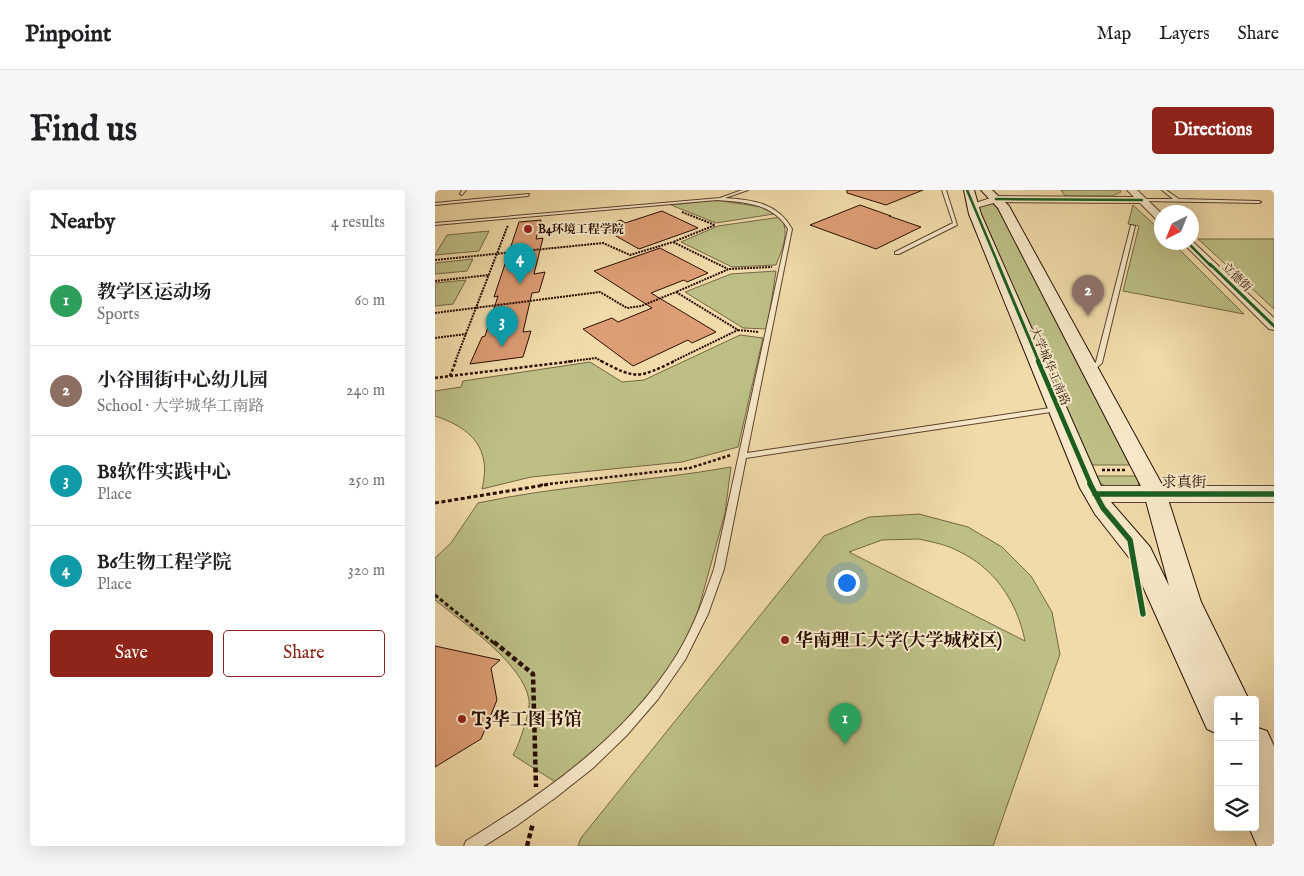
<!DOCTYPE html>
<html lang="en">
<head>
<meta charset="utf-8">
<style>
	:root { --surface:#fff; --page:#f6f6f6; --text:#202124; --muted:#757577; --line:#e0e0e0; --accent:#8f2418 }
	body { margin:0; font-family:"IM FELL English","Noto Serif SC",serif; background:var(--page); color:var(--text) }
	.controls { position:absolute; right:15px; bottom:15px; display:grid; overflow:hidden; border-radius:5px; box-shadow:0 5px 20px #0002 }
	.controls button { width:45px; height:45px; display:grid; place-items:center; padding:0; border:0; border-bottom:1px solid var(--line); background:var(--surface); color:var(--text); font:25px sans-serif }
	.compass { position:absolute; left:719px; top:15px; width:45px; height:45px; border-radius:50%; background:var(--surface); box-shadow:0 5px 20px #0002; rotate:223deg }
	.you { position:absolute; left:411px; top:392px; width:18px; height:18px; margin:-12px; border:4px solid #fff; border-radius:50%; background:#1a73e8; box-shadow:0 0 0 8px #1a73e833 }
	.badge { display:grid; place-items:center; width:32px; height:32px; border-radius:50%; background:var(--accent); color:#fff; font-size:16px; font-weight:700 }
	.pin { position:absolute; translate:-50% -41px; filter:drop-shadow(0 1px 2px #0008) }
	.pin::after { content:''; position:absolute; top:26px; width:18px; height:15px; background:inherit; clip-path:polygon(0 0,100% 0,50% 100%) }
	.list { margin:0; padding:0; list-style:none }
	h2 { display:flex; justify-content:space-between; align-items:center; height:65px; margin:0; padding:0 20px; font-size:21px }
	h2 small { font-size:16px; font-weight:400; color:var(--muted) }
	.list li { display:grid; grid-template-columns:32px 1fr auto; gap:15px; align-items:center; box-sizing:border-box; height:90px; padding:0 20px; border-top:1px solid var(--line) }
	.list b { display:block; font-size:19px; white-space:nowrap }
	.list p { margin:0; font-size:16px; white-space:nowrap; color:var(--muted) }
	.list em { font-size:16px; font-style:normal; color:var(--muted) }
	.actions { display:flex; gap:10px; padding:15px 20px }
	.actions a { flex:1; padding:11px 0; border:1px solid var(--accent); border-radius:5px; text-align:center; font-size:18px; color:var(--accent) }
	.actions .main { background:var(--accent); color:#fff }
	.icon { flex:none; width:28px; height:28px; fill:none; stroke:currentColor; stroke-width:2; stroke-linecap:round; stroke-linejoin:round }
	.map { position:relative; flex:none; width:839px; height:656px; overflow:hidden; border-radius:5px }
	header { display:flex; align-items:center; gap:30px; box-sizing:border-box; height:70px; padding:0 25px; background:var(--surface); border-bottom:1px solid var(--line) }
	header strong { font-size:24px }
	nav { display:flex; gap:28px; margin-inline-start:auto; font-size:18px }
	.intro { display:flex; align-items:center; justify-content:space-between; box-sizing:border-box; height:120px; padding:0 30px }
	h1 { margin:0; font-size:35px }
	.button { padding:12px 22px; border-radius:5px; background:var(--accent); color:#fff; font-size:18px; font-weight:700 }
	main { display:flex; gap:30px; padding:0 30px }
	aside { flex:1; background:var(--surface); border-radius:5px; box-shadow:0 5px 20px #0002 }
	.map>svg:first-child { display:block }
	.green { fill:#bdbf87; stroke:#746745; fill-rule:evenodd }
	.building { fill:#dd9d75; stroke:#2a0f03 }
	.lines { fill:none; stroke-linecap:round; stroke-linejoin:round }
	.service-casing { stroke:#5c422d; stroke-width:2 }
	.tertiary-casing { stroke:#5c422d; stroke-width:2 }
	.secondary-casing { stroke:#2a0f03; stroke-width:2 }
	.path-far3 { stroke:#2a0f03; stroke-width:2; stroke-dasharray:2 1; stroke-linecap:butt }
	.path-far2 { stroke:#2a0f03; stroke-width:2.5; stroke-dasharray:3 2; stroke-linecap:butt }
	.path-far1 { stroke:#2a0f03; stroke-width:3; stroke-dasharray:4 2.5; stroke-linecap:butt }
	.path { stroke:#2a0f03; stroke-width:4.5; stroke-dasharray:5 3; stroke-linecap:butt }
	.service { fill:#f6e8c8; fill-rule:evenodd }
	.tertiary { fill:#f6e8c8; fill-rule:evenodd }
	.secondary { fill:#f6e8c8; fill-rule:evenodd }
	.cycleway-far3-casing { stroke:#f6e8c8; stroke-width:4.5 }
	.cycleway-far2-casing { stroke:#f6e8c8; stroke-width:5 }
	.cycleway-far1-casing { stroke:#f6e8c8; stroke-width:7 }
	.cycleway-casing { stroke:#f6e8c8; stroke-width:9 }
	.cycleway-far3 { stroke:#1b5e20; stroke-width:2.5 }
	.cycleway-far2 { stroke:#1b5e20; stroke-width:3 }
	.cycleway-far1 { stroke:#1b5e20; stroke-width:4.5 }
	.cycleway { stroke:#1b5e20; stroke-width:5.5 }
	.poi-dot { fill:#8f2418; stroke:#f6e8c8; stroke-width:2 }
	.labels { text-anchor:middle; stroke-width:4; stroke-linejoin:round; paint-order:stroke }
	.far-poi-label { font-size:12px; font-weight:bold; fill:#2a0f03; stroke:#f6e8c8; text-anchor:start }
	.far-street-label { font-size:12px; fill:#2a0f03; stroke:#f6e8c8 }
	.street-label { font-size:15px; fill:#2a0f03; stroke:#f6e8c8 }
	.near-poi-label { font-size:18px; font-weight:bold; fill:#2a0f03; stroke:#f6e8c8; text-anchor:start }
</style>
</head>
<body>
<header>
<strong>Pinpoint</strong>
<nav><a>Map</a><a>Layers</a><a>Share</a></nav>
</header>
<div class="intro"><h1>Find us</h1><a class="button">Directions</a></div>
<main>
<aside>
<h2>Nearby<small>4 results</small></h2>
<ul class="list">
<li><span class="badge" style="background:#2e9e5b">1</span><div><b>教学区运动场</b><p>Sports</p></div><em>60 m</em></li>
<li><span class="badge" style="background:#8d6e63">2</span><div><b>小谷围街中心幼儿园</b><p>School · 大学城华工南路</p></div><em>240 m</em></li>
<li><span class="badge" style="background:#0f9aa8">3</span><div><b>B8软件实践中心</b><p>Place</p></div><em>250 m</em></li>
<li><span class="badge" style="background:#0f9aa8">4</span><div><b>B6生物工程学院</b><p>Place</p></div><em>320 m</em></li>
</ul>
<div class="actions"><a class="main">Save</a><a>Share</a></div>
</aside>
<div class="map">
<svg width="839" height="656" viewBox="0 0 839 656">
	<rect width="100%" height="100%" fill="#f1dbab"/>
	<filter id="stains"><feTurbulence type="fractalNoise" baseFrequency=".004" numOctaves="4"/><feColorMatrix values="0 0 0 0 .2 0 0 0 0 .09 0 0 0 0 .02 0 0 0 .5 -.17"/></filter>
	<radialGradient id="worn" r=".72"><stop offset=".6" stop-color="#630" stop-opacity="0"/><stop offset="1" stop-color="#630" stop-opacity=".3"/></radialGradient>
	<path class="green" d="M626,0H685L686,2L677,6H630Z
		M280,10L327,17L339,24L281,33L236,15Z
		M555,12L565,16L700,275H652L543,19L544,16Z
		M698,15L726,41V52L738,53L809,124L688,101L704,36L693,34Z
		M346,27C355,44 347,59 341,75L297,77L246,52L283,36Z
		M54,41L44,61L0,65L12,45Z
		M763,49H839V119Z
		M38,69L32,81L0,84V73Z
		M341,81L332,139L308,138L250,102L296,84Z
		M31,90L18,114L0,116V93Z
		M305,145L328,148L303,257L247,272L96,287L47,299C57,259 37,238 0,226V201L26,197L28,191L155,172L187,192L209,190Z
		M296,277L290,323L257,443L200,527L122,593L78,565C84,555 96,520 94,510C89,474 27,432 0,410V368L16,353L43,313C126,295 212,292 296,277Z
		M657,286H705L703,296C685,297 670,302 657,286Z
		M484,324L533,337L567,357L596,386L617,422L625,464L558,656H143L146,648L389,346L434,327ZM484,349C496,352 510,354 521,360C559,377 582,411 590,451L414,362L447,350Z"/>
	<path class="building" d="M412,0H488L451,15L412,3Z
		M425,15L456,26H454L486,37L441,59L375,35Z
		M227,21L263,38L204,59L165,37L186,30L190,33Z
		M106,30L101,49L108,48L99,84L110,82L104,102L97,103L88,142L96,141L88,167L35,174L47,147L50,146L63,106L59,107L84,32Z
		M225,58L273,83L252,92L249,90L216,103L281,142L257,153L253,150L198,176L148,139L177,128L183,132L217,118L159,81Z
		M0,456L65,470L56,478L62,510L46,549L0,577Z"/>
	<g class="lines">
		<defs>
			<path id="service" d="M27,0H31L27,5L25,4Z
				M307,0H313L290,8C318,10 343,13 357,39L312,263L622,217L626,219L622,221L311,268L289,379L273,424L250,470L223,509L192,545L158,578L120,608L81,636L49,656H29L31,651C112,602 193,545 243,463C259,436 269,408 279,379L353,39C338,13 309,12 282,10L0,35V33L285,8Z
				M507,0H511L522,35L464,64H460V62L518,33Z
				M727,0H731L744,9L824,11L826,12L824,13L707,11L705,10L707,9H738Z
				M94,4L93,6L0,15V13Z
				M696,35L700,36L667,173L657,182H653V180L661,172Z"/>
			<path id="tertiary" d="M692,0H702L726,23V31L722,30L705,13L562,12L537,19L532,16L561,6L699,7Z
				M756,50L839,128V140L834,139L747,52H756Z
				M660,296H839V312H660L653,309L650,304L653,299Z"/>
			<path id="secondary" d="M529,0H539L546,24L666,296L676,312L715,357L734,396L708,300L563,18L546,0H557L574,16L730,300L766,412L814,510H783V544L772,539L696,370L660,324L645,298L534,24Z
				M820,537L832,541L839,556V656H822L814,637H820Z"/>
		</defs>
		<use href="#service" class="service-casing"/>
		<use href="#tertiary" class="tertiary-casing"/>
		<use href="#secondary" class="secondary-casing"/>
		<path class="path-far3" d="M247,22L280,35L238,52L293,79
			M0,70L168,53L195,65L238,52
			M0,91L54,85
			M0,123L165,102L192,118L206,116L241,102
			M303,140L324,142
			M0,148L31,144
			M20,172L73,35
			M130,172L161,168L168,172
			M237,172L303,140L241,102L294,79L337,77"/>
		<path class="path-far2" d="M166,171C202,190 203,188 240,171
			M15,186L140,171
			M0,188L15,186L21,171
			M667,280H691
			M105,295L255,278L296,265"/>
		<path class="path-far1" d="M0,313L116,294
			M0,405L60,454"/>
		<path class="path" d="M59,452L98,484L101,597
			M92,656L98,633"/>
		<use href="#service" class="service"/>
		<use href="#tertiary" class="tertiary"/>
		<use href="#secondary" class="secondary"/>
		<defs>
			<path id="cycleway-far3" d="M532,0L564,76
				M561,9L707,10
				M752,52L776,76"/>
			<path id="cycleway-far2" d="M563,74L604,172
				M775,74L839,136"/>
			<path id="cycleway-far1" d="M603,171L656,295"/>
			<path id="cycleway" d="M655,294L668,318L695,350L708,424
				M660,304H839"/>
		</defs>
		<use href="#cycleway-far3" class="cycleway-far3-casing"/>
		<use href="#cycleway-far2" class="cycleway-far2-casing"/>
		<use href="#cycleway-far1" class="cycleway-far1-casing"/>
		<use href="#cycleway" class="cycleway-casing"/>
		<use href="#cycleway-far3" class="cycleway-far3"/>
		<use href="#cycleway-far2" class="cycleway-far2"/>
		<use href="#cycleway-far1" class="cycleway-far1"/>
		<use href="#cycleway" class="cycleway"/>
	</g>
	<g class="poi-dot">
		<circle cx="93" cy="39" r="5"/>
		<circle cx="350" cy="450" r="5"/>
		<circle cx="27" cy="529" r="5"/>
	</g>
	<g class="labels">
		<g class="far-poi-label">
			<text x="103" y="43">B4环境工程学院</text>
		</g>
		<g class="far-street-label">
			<text transform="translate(802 87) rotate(44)" y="4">立德街</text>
			<text transform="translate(615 176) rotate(67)" y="4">大学城华工南路</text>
		</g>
		<g class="street-label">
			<text x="749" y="297">求真街</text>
		</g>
		<g class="near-poi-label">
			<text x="360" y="456">华南理工大学(大学城校区)</text>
			<text x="37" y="535">T3华工图书馆</text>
		</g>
	</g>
	<rect width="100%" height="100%" filter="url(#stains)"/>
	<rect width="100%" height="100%" fill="url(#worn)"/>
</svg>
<div class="controls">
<button>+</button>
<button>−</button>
<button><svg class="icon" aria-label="layers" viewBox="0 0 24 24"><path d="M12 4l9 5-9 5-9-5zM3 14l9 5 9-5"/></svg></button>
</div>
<svg class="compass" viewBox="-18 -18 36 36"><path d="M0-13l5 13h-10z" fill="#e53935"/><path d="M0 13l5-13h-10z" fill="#757577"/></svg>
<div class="you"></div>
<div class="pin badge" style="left:410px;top:554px;background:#2e9e5b">1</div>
<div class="pin badge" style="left:653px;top:126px;background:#8d6e63">2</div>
<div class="pin badge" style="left:67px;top:157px;background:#0f9aa8">3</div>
<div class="pin badge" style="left:85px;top:94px;background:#0f9aa8">4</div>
</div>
</main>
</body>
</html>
